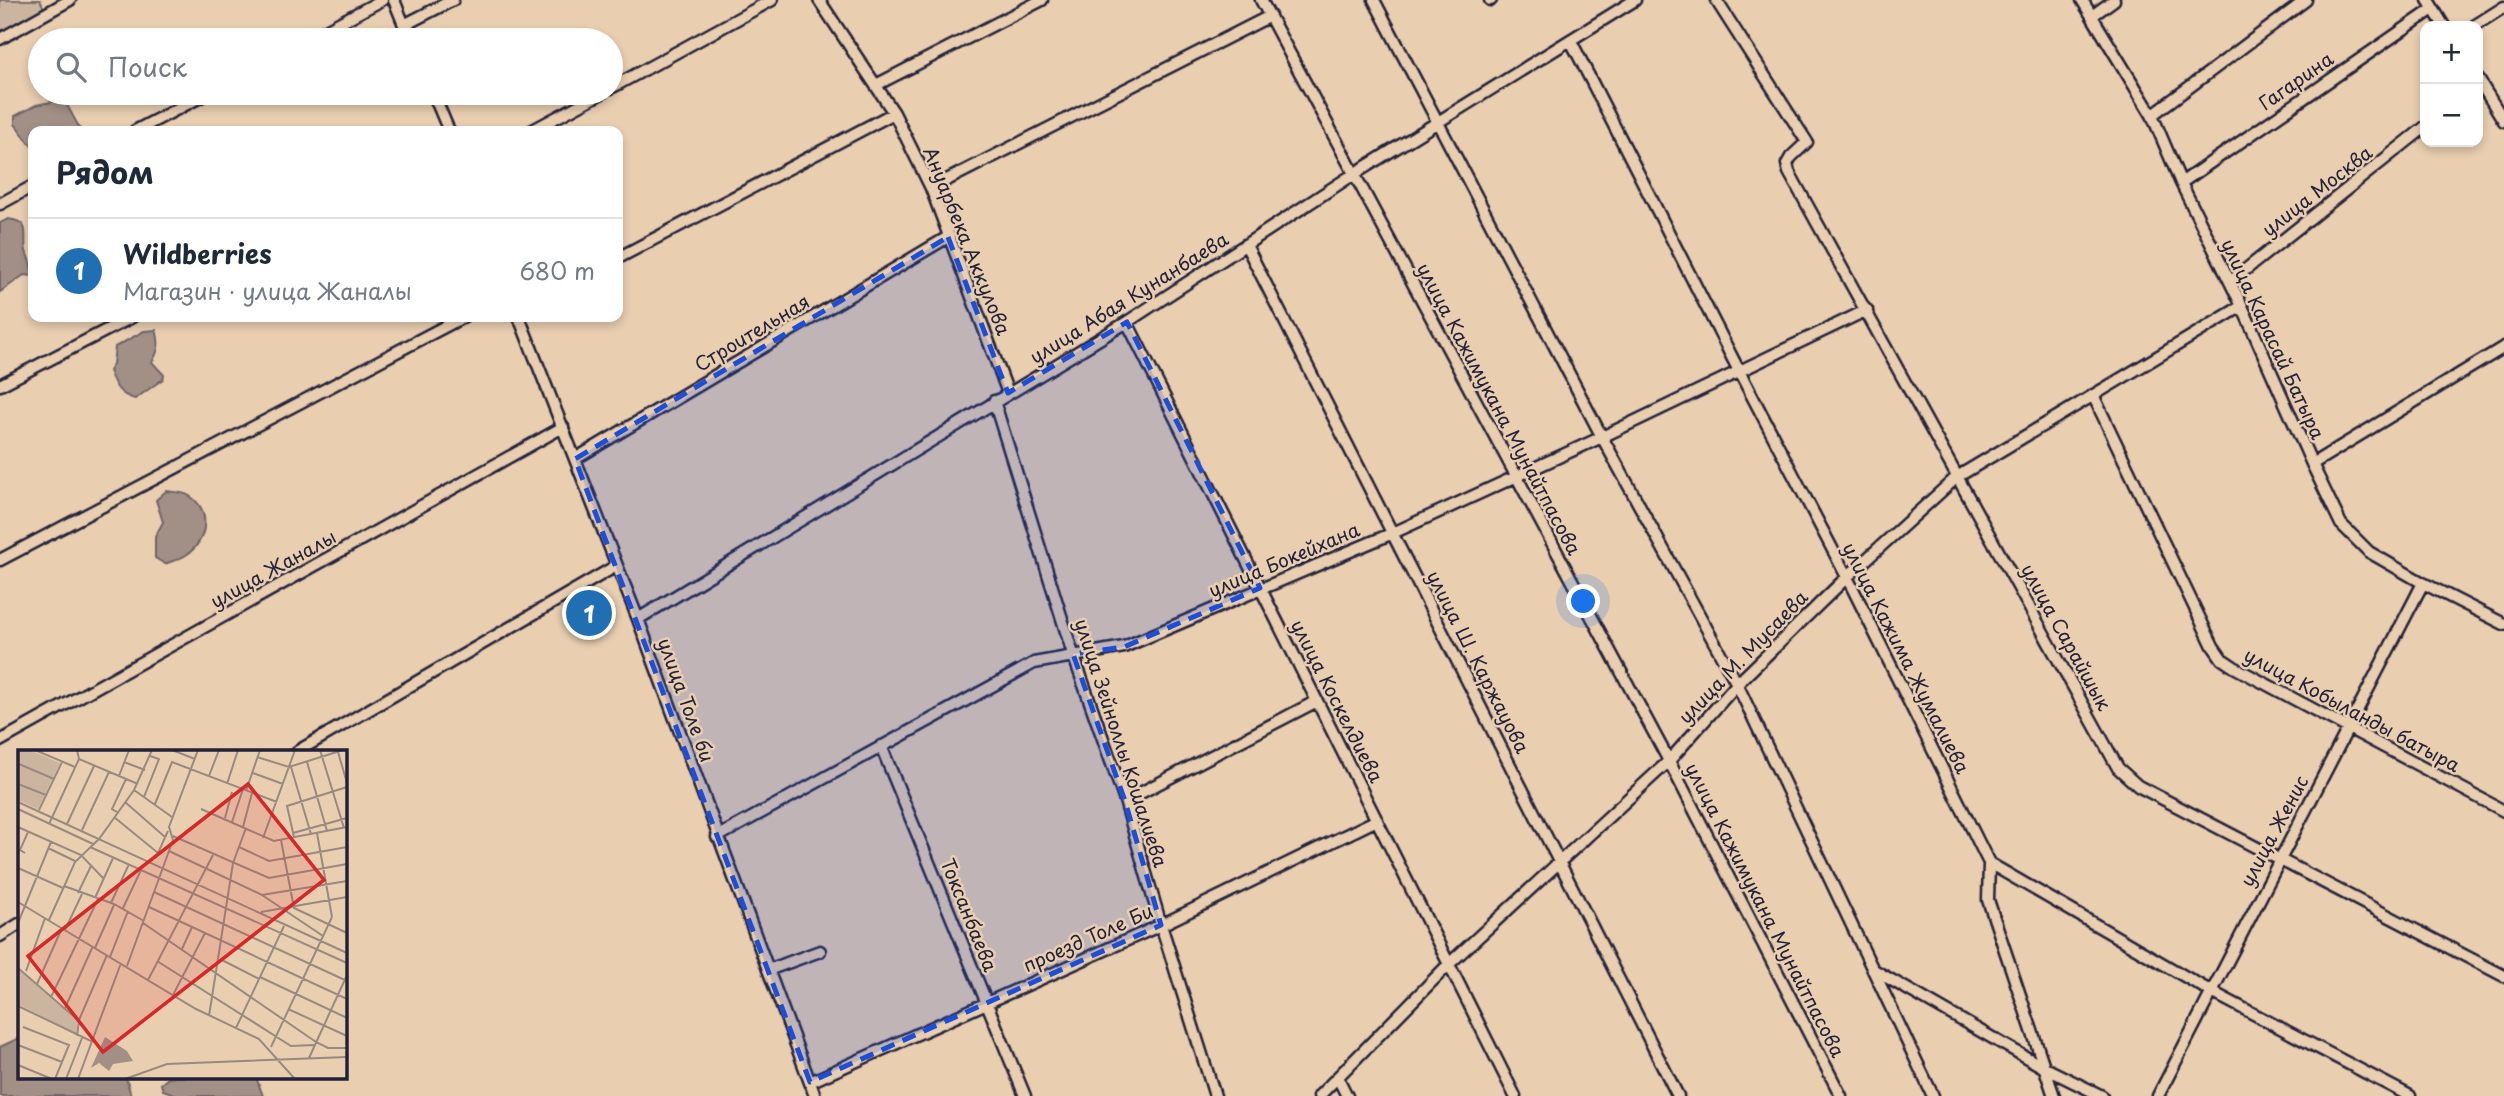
<!DOCTYPE html>
<html lang="ru">
<head>
<meta charset="utf-8">
<style>
	:root { --surface:#fff; --page:#f6f6f7; --text:#1f2937; --muted:#747a83; --line:#e0e1e3; --accent:#1f6fb2 }
	body { margin:0; font-family:"Playpen Sans",sans-serif; background:var(--page); color:var(--text) }
	.controls { position:absolute; right:21px; top:21px; display:grid; overflow:hidden; border-radius:14px; box-shadow:0 4px 10px #0003 }
	.controls button { width:63px; height:63px; display:grid; place-items:center; padding:0; border:0; border-bottom:2px solid var(--line); background:var(--surface); color:var(--text); font:35px sans-serif }
	.you { position:absolute; left:1584px; top:602px; width:24px; height:24px; margin:-18px; border:5px solid #fff; border-radius:50%; background:#1a73e8; box-shadow:0 0 0 10px #1a73e833 }
	.badge { display:grid; place-items:center; width:46px; height:46px; border-radius:50%; background:var(--accent); color:#fff; font-size:23px; font-weight:700 }
	.pin { position:absolute; translate:-50% -50%; border:4px solid #fff; box-shadow:0 2px 7px #0006 }
	.list { margin:0; padding:0; list-style:none }
	h2 { display:flex; justify-content:space-between; align-items:center; height:91px; margin:0; padding:0 28px; font-size:30px }
	h2 small { font-size:23px; font-weight:400; color:var(--muted) }
	.list li { display:grid; grid-template-columns:46px 1fr auto; gap:21px; align-items:center; box-sizing:border-box; height:105px; padding:0 28px; border-top:2px solid var(--line) }
	.list b { display:block; font-size:26px; white-space:nowrap }
	.list p { margin:0; font-size:23px; white-space:nowrap; color:var(--muted) }
	.list em { font-size:23px; font-style:normal; color:var(--muted) }
	.icon { flex:none; width:38px; height:38px; fill:none; stroke:currentColor; stroke-width:2; stroke-linecap:round; stroke-linejoin:round }
	.map { position:relative; flex:none; width:2504px; height:1096px; overflow:hidden }
	.search { position:absolute; background:var(--surface); box-shadow:0 4px 10px #0003; left:28px; top:28px; width:595px; height:77px; display:flex; align-items:center; gap:18px; box-sizing:border-box; padding:0 24px; border-radius:38px; color:var(--muted); font-size:26px }
	.panel { position:absolute; background:var(--surface); box-shadow:0 4px 10px #0003; left:28px; top:126px; width:595px; height:196px; border-radius:14px }
	.map>svg:first-child { display:block }
	.green { fill:#ccb59f; stroke:#776c6d; stroke-width:2 }
	.water { fill:#a29086; stroke:#6f6468; stroke-width:2 }
	.lines { fill:none; stroke-linecap:round; stroke-linejoin:round }
	.minor-casing { stroke:#22223b; stroke-width:15 }
	.minor { stroke:#e9ceb0; stroke-width:10 }
	.marked { fill:#1d4ed8; fill-opacity:0.2; stroke:#1d4ed8; stroke-width:5; stroke-dasharray:14 9; stroke-linejoin:round }
	.labels { text-anchor:middle; stroke-width:5; stroke-linejoin:round; paint-order:stroke }
	.street-label { font-size:19px; fill:#22223b; stroke:#e9ceb0 }
	.inset-road { fill:none; stroke:#998981; stroke-width:2 }
	.view { fill:#d62828; fill-opacity:0.15; stroke:#d62828; stroke-width:3.5 }
	.inset-edge { fill:none; stroke:#22223b; stroke-width:3.5 }
</style>
</head>
<body>
<div class="map">
<svg width="2504" height="1096" viewBox="0 0 2504 1096">
	<rect width="100%" height="100%" fill="#e9ceb0"/>
	<filter id="ink" filterUnits="userSpaceOnUse"><feTurbulence type="fractalNoise" baseFrequency=".0143" numOctaves="2"/><feDisplacementMap in="SourceGraphic" scale="14" xChannelSelector="R" yChannelSelector="G"/><feConvolveMatrix kernelMatrix="1 2 1 2 8 2 1 2 1" color-interpolation-filters="sRGB"/></filter>
	<g filter="url(#ink)">
		<path class="green" d="M0,0H40L44,8L0,33Z"/>
		<path class="water" d="M56,101L67,105L81,131H33V148L15,124V116L36,105Z
			M8,219C35,222 21,239 27,254C30,263 33,267 33,276L24,275L0,292V223Z
			M156,330C160,342 159,351 152,362L164,375L163,379L135,399C119,395 115,386 109,371L113,364L115,347L144,331Z
			M166,491C173,492 183,492 188,495C213,509 207,542 186,555C180,559 172,561 165,564L155,558V537L163,522L156,500Z
			M19,1038V1077H126L131,1096H0V1047Z
			M177,1077H256L263,1096H180L163,1090L161,1084L168,1078Z"/>
		<g class="lines">
			<defs>
				<path id="minor" d="M394,0L410,40
					M819,0L894,113L931,188L1008,393
					M1261,0L1669,761L1841,1096
					M1374,0L1602,437L1737,684L1933,1096
					M1490,0H1491
					M1716,0L1807,142L1791,157L1787,164L1789,172L2118,768L2138,786L2504,976
					M2082,0L2152,115L2181,183L2242,306L2312,464L2341,524L2369,552L2423,583L2504,624
					M2428,0L2444,26
					M2092,16L2114,0
					M404,25L453,0
					M2474,26L2504,7
					M0,39L70,0
					M307,40L382,0
					M1571,41L1739,371L1847,577L1989,863L2210,991L2410,1096
					M2478,79L2504,121
					M876,85L1042,0
					M611,88L772,0
					M433,93L449,131
					M2152,115L2306,0
					M135,131L208,93
					M531,131L602,93
					M2181,183L2433,9
					M931,188L1270,16
					M0,204L33,186
					M1246,245L1678,1096
					M618,258L894,113
					M2230,282L2425,127
					M519,317L638,619L815,1096
					M1127,322L1515,1096
					M0,385L132,317
					M2093,395L2213,646L2222,659L2234,667L2504,811
					M994,401L1073,654L1125,801L1161,925L1215,1096
					M575,459L948,237
					M2312,464L2504,347
					M0,560L463,317
					M638,619L1127,322L1354,174L1635,0
					M0,741L563,427
					M881,746L1025,1096
					M298,751L616,566
					M1125,801L1317,701
					M717,837L1034,663L1124,647L1393,533L1602,437L1867,310
					M1989,863L1988,900L2054,1096
					M0,936L19,924
					M768,970L820,951
					M1874,970L2043,1067L2102,1096
					M1338,1078L1347,1096
					M810,1082L1161,925L1377,820
					M1319,1096L1449,964L1669,761L1737,684L1847,577L1957,477L2242,306
					M2158,1096L2423,583"/>
			</defs>
			<use href="#minor" class="minor-casing"/>
			<use href="#minor" class="minor"/>
		</g>
	</g>
	<path class="marked" d="M948,237L1008,393L1127,322L1260,588L1124,647L1073,654L1125,801L1161,925L810,1082L575,459Z"/>
	<g class="labels">
		<g class="street-label">
			<text transform="translate(2296 81) rotate(-35)" y="7">Гагарина</text>
			<text transform="translate(2317 191) rotate(-38)" y="7">улица Москва</text>
			<text transform="translate(967 241) rotate(68)" y="7">Ануарбека Аккулова</text>
			<text transform="translate(1129 298) rotate(-32)" y="7">улица Абая Кунанбаева</text>
			<text transform="translate(752 333) rotate(-31)" y="7">Строительная</text>
			<text transform="translate(2273 339) rotate(65)" y="7">улица Карасай Батыра</text>
			<text transform="translate(1499 409) rotate(62)" y="7">улица Кажимукана Мунайтпасова</text>
			<text transform="translate(1284 560) rotate(-23)" y="7">улица Бокейхана</text>
			<text transform="translate(273 569) rotate(-29)" y="7">улица Жаналы</text>
			<text transform="translate(2066 637) rotate(61)" y="7">улица Сарайшык</text>
			<text transform="translate(1743 657) rotate(-46)" y="7">улица М. Мусаева</text>
			<text transform="translate(1906 658) rotate(63)" y="7">улица Кажима Жумалиева</text>
			<text transform="translate(1478 662) rotate(63)" y="7">улица Ш. Каржауова</text>
			<text transform="translate(686 700) rotate(70)" y="7">улица Толе би</text>
			<text transform="translate(1337 701) rotate(63)" y="7">улица Коскелдиева</text>
			<text transform="translate(2352 710) rotate(28)" y="7">улица Кобыланды батыра</text>
			<text transform="translate(1121 743) rotate(72)" y="7">улица Зейноллы Кошалиева</text>
			<text transform="translate(2274 831) rotate(-62)" y="7">улица Женис</text>
			<text transform="translate(1765 910) rotate(63)" y="7">улица Кажимукана Мунайтпасова</text>
			<text transform="translate(969 915) rotate(68)" y="7">Токсанбаева</text>
			<text transform="translate(1088 938) rotate(-24)" y="7">проезд Толе Би</text>
		</g>
	</g>
	<g transform="translate(18 750)">
		<rect width="329" height="329" fill="#e9ceb0"/>
		<path d="M0,0H12L42,13L20,59L0,50ZM0,219L60,271L58,285L0,254Z" fill="#ccb59f"/>
		<path d="M87,287L109,301L115,311L95,314L91,321L81,313L73,318Z" fill="#a29086"/>
		<path class="inset-road" d="M17,0L57,17M59,0L61,9L120,34M154,0L177,9M302,0L326,78M320,2L329,33M239,7L271,17L325,0M106,12L127,20M289,12L309,81M1,14L36,29M273,17L293,84M235,23L265,34M101,26L111,0M191,26L201,0M0,34L28,45M209,34L220,0M116,40L154,67M228,41L242,0M126,47L141,9L132,6M0,52L329,203M107,52L147,87M137,54L154,12L259,52M0,59L75,94M183,59L256,91L329,77M21,60L44,12M99,62L94,59L108,29M96,67L140,103L150,81M207,68L214,42M214,72L225,39M31,74L61,9M49,74L76,16M0,77L63,105L86,129M225,77L234,43M64,80L91,22M275,83L329,68M299,83L314,167M155,86L251,128L329,114M276,87L269,56L329,37M245,88L277,0M263,90L276,158L329,183M72,97L329,213M221,97L251,111L329,97M30,98L57,111M151,101L244,145L329,131M7,103L2,100L10,82M0,118L45,138M46,136L96,154L126,171M136,142L329,231M60,143L73,116M244,145L305,186M77,148L95,108M0,152L178,259L241,289L277,329M93,153L111,114M131,157L329,249M105,158L123,120M243,162L329,147M31,170L57,112L81,89L116,40L134,0M0,173L33,92M125,173L298,292L310,298H329M47,180L64,144M77,198L96,155M164,199L174,177M92,207L110,161M202,209L241,229M139,211L273,296L296,295M109,216L155,90L151,77L180,0M0,218L61,271L59,286M8,221L27,168M242,227L329,268M130,230L195,105M19,234L44,178M155,245L187,183M33,247L80,149M0,256L73,291M47,258L75,196M270,259L329,286M191,266L215,113L228,78M61,270L89,205M5,277L51,295L37,329M218,278L266,176M0,295L44,312M253,297L314,167M291,308L329,225M0,315L34,329M48,329L64,288M60,329L103,213M107,329L149,314L329,307"/>
		<path class="view" d="M230,34L306,130L85,302L10,206Z"/>
		<rect width="329" height="329" class="inset-edge"/>
	</g>
</svg>
<div class="controls">
<button>+</button>
<button>−</button>
</div>
<div class="you"></div>
<div class="pin badge" style="left:589px;top:613px">1</div>
<div class="search"><svg class="icon" aria-label="search" viewBox="0 0 24 24"><circle cx="10" cy="10" r="6"/><path d="M15 15l6 6"/></svg>Поиск</div>
<section class="panel">
<h2>Рядом<small></small></h2>
<ul class="list">
<li><span class="badge">1</span><div><b>Wildberries</b><p>Магазин · улица Жаналы</p></div><em>680 m</em></li>
</ul>
</section>
</div>
</body>
</html>
